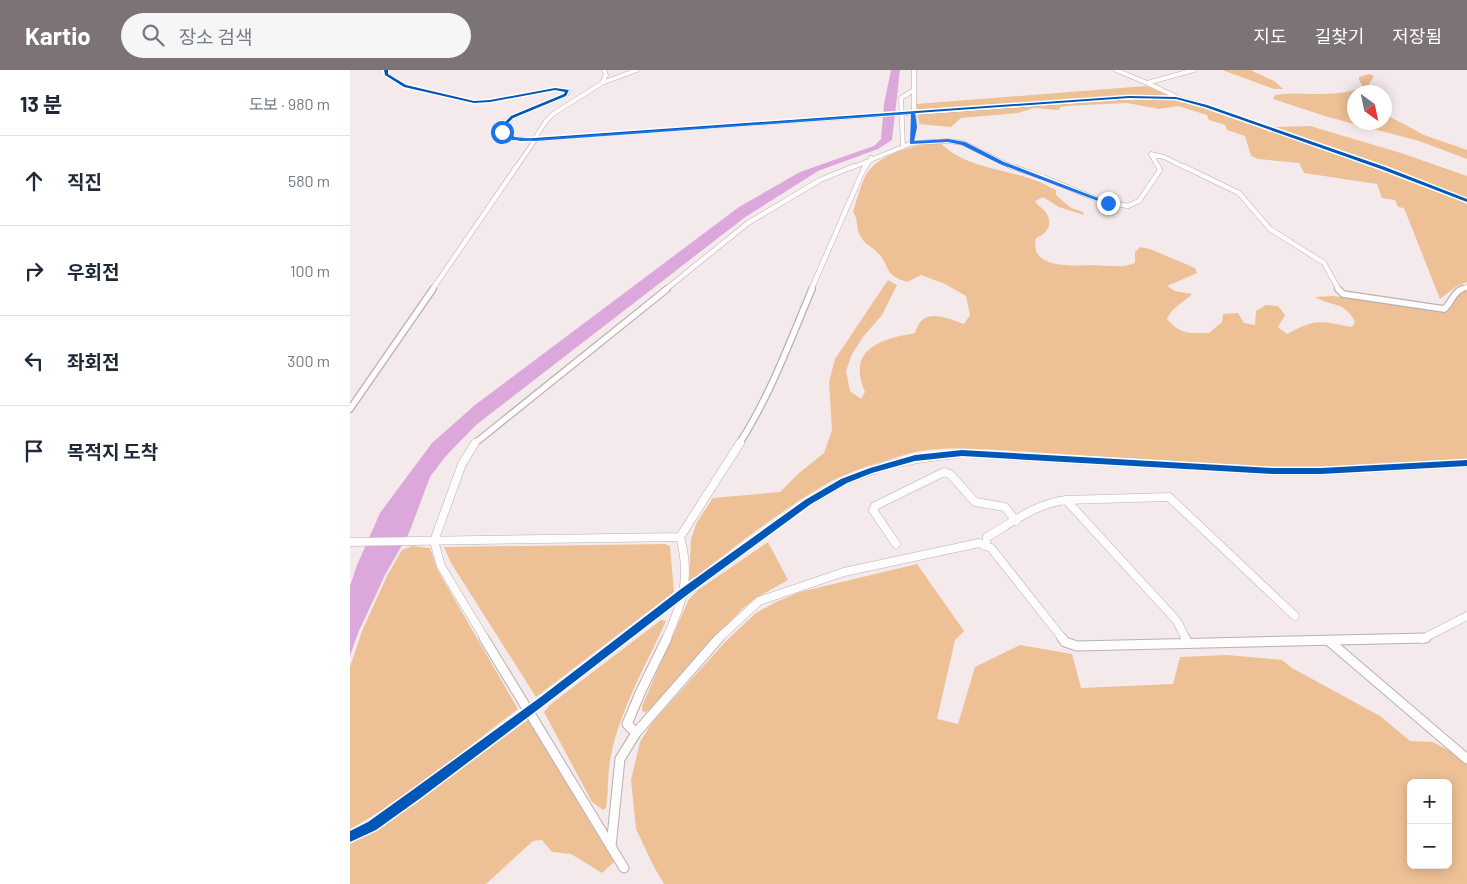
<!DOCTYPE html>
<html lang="ko">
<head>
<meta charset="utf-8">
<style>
	:root { --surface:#fff; --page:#f6f6f7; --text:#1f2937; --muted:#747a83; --line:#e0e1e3; --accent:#7c7374 }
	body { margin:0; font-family:Barlow,"Noto Sans KR",sans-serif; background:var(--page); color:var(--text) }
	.controls { position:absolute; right:15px; bottom:15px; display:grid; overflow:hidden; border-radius:8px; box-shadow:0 2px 12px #0003 }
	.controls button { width:45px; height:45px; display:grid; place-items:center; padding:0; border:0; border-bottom:1px solid var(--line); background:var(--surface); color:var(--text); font:25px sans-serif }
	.compass { position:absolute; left:997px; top:15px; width:45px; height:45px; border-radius:50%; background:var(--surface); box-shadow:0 2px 12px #0003; rotate:147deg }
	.stop { position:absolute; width:15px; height:15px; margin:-11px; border:4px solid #1a73e8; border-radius:50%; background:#fff }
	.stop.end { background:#1a73e8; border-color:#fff; box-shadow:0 1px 5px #0008 }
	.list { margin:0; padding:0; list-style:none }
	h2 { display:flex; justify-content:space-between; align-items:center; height:65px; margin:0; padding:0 20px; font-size:21px }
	h2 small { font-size:16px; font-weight:400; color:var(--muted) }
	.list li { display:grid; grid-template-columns:32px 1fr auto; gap:15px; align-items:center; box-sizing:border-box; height:90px; padding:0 20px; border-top:1px solid var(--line) }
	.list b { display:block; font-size:19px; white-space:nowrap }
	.list em { font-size:16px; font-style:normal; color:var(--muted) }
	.icon { flex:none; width:28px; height:28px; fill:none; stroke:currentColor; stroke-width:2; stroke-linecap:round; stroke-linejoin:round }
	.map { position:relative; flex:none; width:1117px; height:814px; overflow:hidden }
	header { display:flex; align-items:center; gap:30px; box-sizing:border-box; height:70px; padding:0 25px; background:var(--accent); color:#fff }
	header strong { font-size:24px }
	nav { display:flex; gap:28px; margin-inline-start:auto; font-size:18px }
	.search { width:350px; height:45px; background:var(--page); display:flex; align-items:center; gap:12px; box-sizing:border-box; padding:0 18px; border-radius:28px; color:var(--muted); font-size:19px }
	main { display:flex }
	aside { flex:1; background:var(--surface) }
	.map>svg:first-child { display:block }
	.forest { fill:#edc195; fill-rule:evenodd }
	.water { fill:#dca8dc }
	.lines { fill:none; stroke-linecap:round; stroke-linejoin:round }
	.minor-far4-casing { stroke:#b8b0b1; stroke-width:5 }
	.minor-far3-casing { stroke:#b8b0b1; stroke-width:5.5 }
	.minor-far2-casing { stroke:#b8b0b1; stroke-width:8 }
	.minor-far1-casing { stroke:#b8b0b1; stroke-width:9 }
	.minor-casing { stroke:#b8b0b1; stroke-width:11 }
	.tertiary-casing { stroke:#b8b0b1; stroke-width:2 }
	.minor-far4 { stroke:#fefcfc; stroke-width:4 }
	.minor-far3 { stroke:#fefcfc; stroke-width:4.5 }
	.minor-far2 { stroke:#fefcfc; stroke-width:5.5 }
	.minor-far1 { stroke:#fefcfc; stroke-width:8 }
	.minor { stroke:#fefcfc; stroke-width:9 }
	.tertiary { fill:#fefcfc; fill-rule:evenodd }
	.minor-bridge-casing { stroke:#b8b0b1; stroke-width:11; stroke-linecap:butt }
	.minor-bridge { stroke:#fefcfc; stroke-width:9 }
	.cycleway-casing { stroke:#fff; stroke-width:3 }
	.cycleway { fill:#0057b8; fill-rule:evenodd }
	.route { fill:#1a73e8 }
</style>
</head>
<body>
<header>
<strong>Kartio</strong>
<div class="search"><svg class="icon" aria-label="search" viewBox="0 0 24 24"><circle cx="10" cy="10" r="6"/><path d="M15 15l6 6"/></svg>장소 검색</div>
<nav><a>지도</a><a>길찾기</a><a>저장됨</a></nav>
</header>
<main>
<aside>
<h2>13 분<small>도보 · 980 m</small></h2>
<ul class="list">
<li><svg class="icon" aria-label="ahead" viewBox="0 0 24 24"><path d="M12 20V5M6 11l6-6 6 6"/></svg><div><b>직진</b></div><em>580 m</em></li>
<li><svg class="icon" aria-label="right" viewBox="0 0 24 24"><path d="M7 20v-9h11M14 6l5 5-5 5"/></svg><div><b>우회전</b></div><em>100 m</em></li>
<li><svg class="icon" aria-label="left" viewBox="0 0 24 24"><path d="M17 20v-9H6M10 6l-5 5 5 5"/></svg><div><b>좌회전</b></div><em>300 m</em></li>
<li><svg class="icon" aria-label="arrive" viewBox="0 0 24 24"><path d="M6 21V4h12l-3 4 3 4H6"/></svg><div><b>목적지 도착</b></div></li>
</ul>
</aside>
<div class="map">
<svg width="1117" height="814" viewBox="0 0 1117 814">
	<rect width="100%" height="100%" fill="#f5eaeb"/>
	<path class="forest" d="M872,0H903L902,1L924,11L933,19H924Z
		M1019,4L1024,6L1014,22H1004V52H1034L1035,44L1074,65L1117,80V89L1069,71L978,47L923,29L925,25L933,24C958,23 990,27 1013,17L1009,10V7Z
		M796,16L818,25L777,26L568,41L566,34Z
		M796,28L821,29L851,37L1031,99L1117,134V212L1107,216L1090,229L1054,138L1048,137L1045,130L1032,128L1027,114L954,103L949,93L908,89L901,86L895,66L877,60L875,55L859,50L857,45L828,36L809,39L777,33L717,36L710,37L709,40L684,38L668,43L611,48L601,57L569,54L568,45L571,44Z
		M960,56L1051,83L1117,106V129L1044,100L922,57Z
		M590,72C611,97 656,99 684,110C692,112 699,117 706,120V125L721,138L733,142L734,145L709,137L693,127L685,131C688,136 694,139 697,144C703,156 696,164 686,168C678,199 724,196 742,195C757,195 771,199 785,193V182L790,177L800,179L845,198L847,203L817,216L825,221L842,224C833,233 822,237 817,249C831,265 839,263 859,263L872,252L873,244L888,243L894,253L905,255L906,241L916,235L928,236L935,245L928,257L937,264C966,248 970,251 1002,257L1005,252C995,231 982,237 965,227L983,226L1096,240L1101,238L1104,228L1114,219L1117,220V389L966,398H918L651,380C624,379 597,377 571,381C547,386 499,401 478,413C429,441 384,478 339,512L341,469L347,452L363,428L430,422L449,403L474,383L482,360L479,312L485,289L538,210L547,215L532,245L513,267L502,284L496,301L500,321L511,329L515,322C496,279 531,269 565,263C573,236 595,248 614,254L620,245L616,226L595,214L571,205L557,212C532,204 542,198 528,183C523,177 515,175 511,167C505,158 509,150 503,142C507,130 510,116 516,105C527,84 568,74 590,72Z
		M418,472L438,510L406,528L392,539L304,636L295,643L292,640V636L339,529L348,520Z
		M315,474L320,476L324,522L186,627L101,493L94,477Z
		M62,476L80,478L87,499L168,639C114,680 60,726 0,759V597L12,561L38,504L52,480Z
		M567,494L614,561L605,570L587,649L608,654L625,597L670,575L722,584L731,618L823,614L830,587L877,585L932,590L942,598L1030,646L1060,671L1083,672L1103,683L1117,695V814H314L304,797L286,759L281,710L290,672L302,653L376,571L406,543L426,532L450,522ZM1061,713H1098V795H1061Z
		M311,550L316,551C296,595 271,638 261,685C257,702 259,721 256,738L253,740L242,732L194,642L201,634Z
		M178,650L264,792L252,803L221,784L202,782L192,770L183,771L136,814H0V774L32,756Z"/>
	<path class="water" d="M541,0H550L542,70L528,79L468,101L394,148L126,355L95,387L80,407L59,463L35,505L8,563L0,586V516L7,495L30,443L82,373L125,335L389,137L450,102L518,78L524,76L531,69L534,34Z"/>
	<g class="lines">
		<defs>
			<path id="minor-far4" d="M766,0L797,13
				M252,13L287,0
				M825,26L797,13L844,0
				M563,43L779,27L826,28L856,36L1030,98
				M184,70L196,51L203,44L252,13L256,5L254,0
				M562,73L598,71L613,73L664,98
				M553,77L551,28L564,20
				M166,98L185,70
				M501,98L562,73L564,57V0
				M515,98L521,88
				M809,98L801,84L814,87L836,98"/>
			<path id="minor-far3" d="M660,96L693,107L751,131L778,136L789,131L810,100L808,96
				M833,96L889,123L920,159L974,193L989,220
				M1027,96L1117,131
				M82,220L167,96
				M315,220L398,153L470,110L504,96
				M461,220L515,96
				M1109,220L1117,217"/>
			<path id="minor-far2" d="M988,219L993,224L1094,239C1102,233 1102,223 1112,219
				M0,339L83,219
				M124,374L317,219
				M389,374C420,326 440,271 462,219"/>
			<path id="minor-far1" d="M125,373L112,394L84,471L91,496L135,569
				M716,430L819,427L945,546
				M0,472L330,467
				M546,474L523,440L525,436L594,402L600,404L625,432L655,437L666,451
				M635,476L637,467C661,453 687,433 716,430L827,551L836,569
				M273,569L455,434L494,411L537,395L567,389L612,383L923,401H971L1117,393
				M316,569C333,533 341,506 330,467L390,373
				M368,569L409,531L494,502L629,473L641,478L713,569
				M1072,569L1117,546"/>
			<path id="minor" d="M134,568L274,798
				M712,568L715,572L727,576L1076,568
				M835,568L837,572
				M979,571L1117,689
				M195,629L275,568
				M286,663L277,654L291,621L317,568
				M0,767L22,756L167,650
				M261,777L270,689L286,663L369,568"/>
			<path id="tertiary" d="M34,0H38V3L56,15L124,31L140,30L205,18L220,20L217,26L164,48L155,56V62L161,66L171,69L563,42L565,43L563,44L171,71L157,68L150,63L151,56L160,46L213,24L215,22L205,20L140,32L124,33L53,17L35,5Z"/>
		</defs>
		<use href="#minor-far4" class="minor-far4-casing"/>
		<use href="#minor-far3" class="minor-far3-casing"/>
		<use href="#minor-far2" class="minor-far2-casing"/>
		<use href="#minor-far1" class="minor-far1-casing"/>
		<use href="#minor" class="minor-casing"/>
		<use href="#tertiary" class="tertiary-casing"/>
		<use href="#minor-far4" class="minor-far4"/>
		<use href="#minor-far3" class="minor-far3"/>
		<use href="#minor-far2" class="minor-far2"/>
		<use href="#minor-far1" class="minor-far1"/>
		<use href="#minor" class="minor"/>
		<use href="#tertiary" class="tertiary"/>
		<defs>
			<path id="minor-bridge" d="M167,650L195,629"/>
		</defs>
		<use href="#minor-bridge" class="minor-bridge-casing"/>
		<use href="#minor-bridge" class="minor-bridge"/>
		<defs>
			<path id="cycleway" d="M34,0H38V4L56,15L124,31L140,30L205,18L219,20L216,26L163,48L155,56L154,62L160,66L171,69L779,26L826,27L857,35L1035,97L1117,129V132L1031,99L855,37L826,29L779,28L171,71L158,68L151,63V56L161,46L214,24L215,22L205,20L140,32L124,33L54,17L35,5Z
				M612,380L923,398H971L1117,390V396L971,404H923L612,386L565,391L522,403L497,413L461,434L337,525L198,632L72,727L26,760L0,772V761L18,752L64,719L192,626L331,519L455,430L491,409L520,398L565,385Z"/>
		</defs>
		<use href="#cycleway" class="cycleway-casing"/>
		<use href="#cycleway" class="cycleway"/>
	</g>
	<path class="route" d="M565,42L567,57L564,71L598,69L615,72L654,92L761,133L756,134L650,94L612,75L598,72L560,74L561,44L185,71L162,70L150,62L154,61L165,67L185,69Z"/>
</svg>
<div class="controls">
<button>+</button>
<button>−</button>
</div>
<svg class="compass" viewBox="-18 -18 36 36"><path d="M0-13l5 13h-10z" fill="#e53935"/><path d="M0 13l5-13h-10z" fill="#747a83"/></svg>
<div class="stop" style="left:152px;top:62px"></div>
<div class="stop end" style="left:758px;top:133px"></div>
</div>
</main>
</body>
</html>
